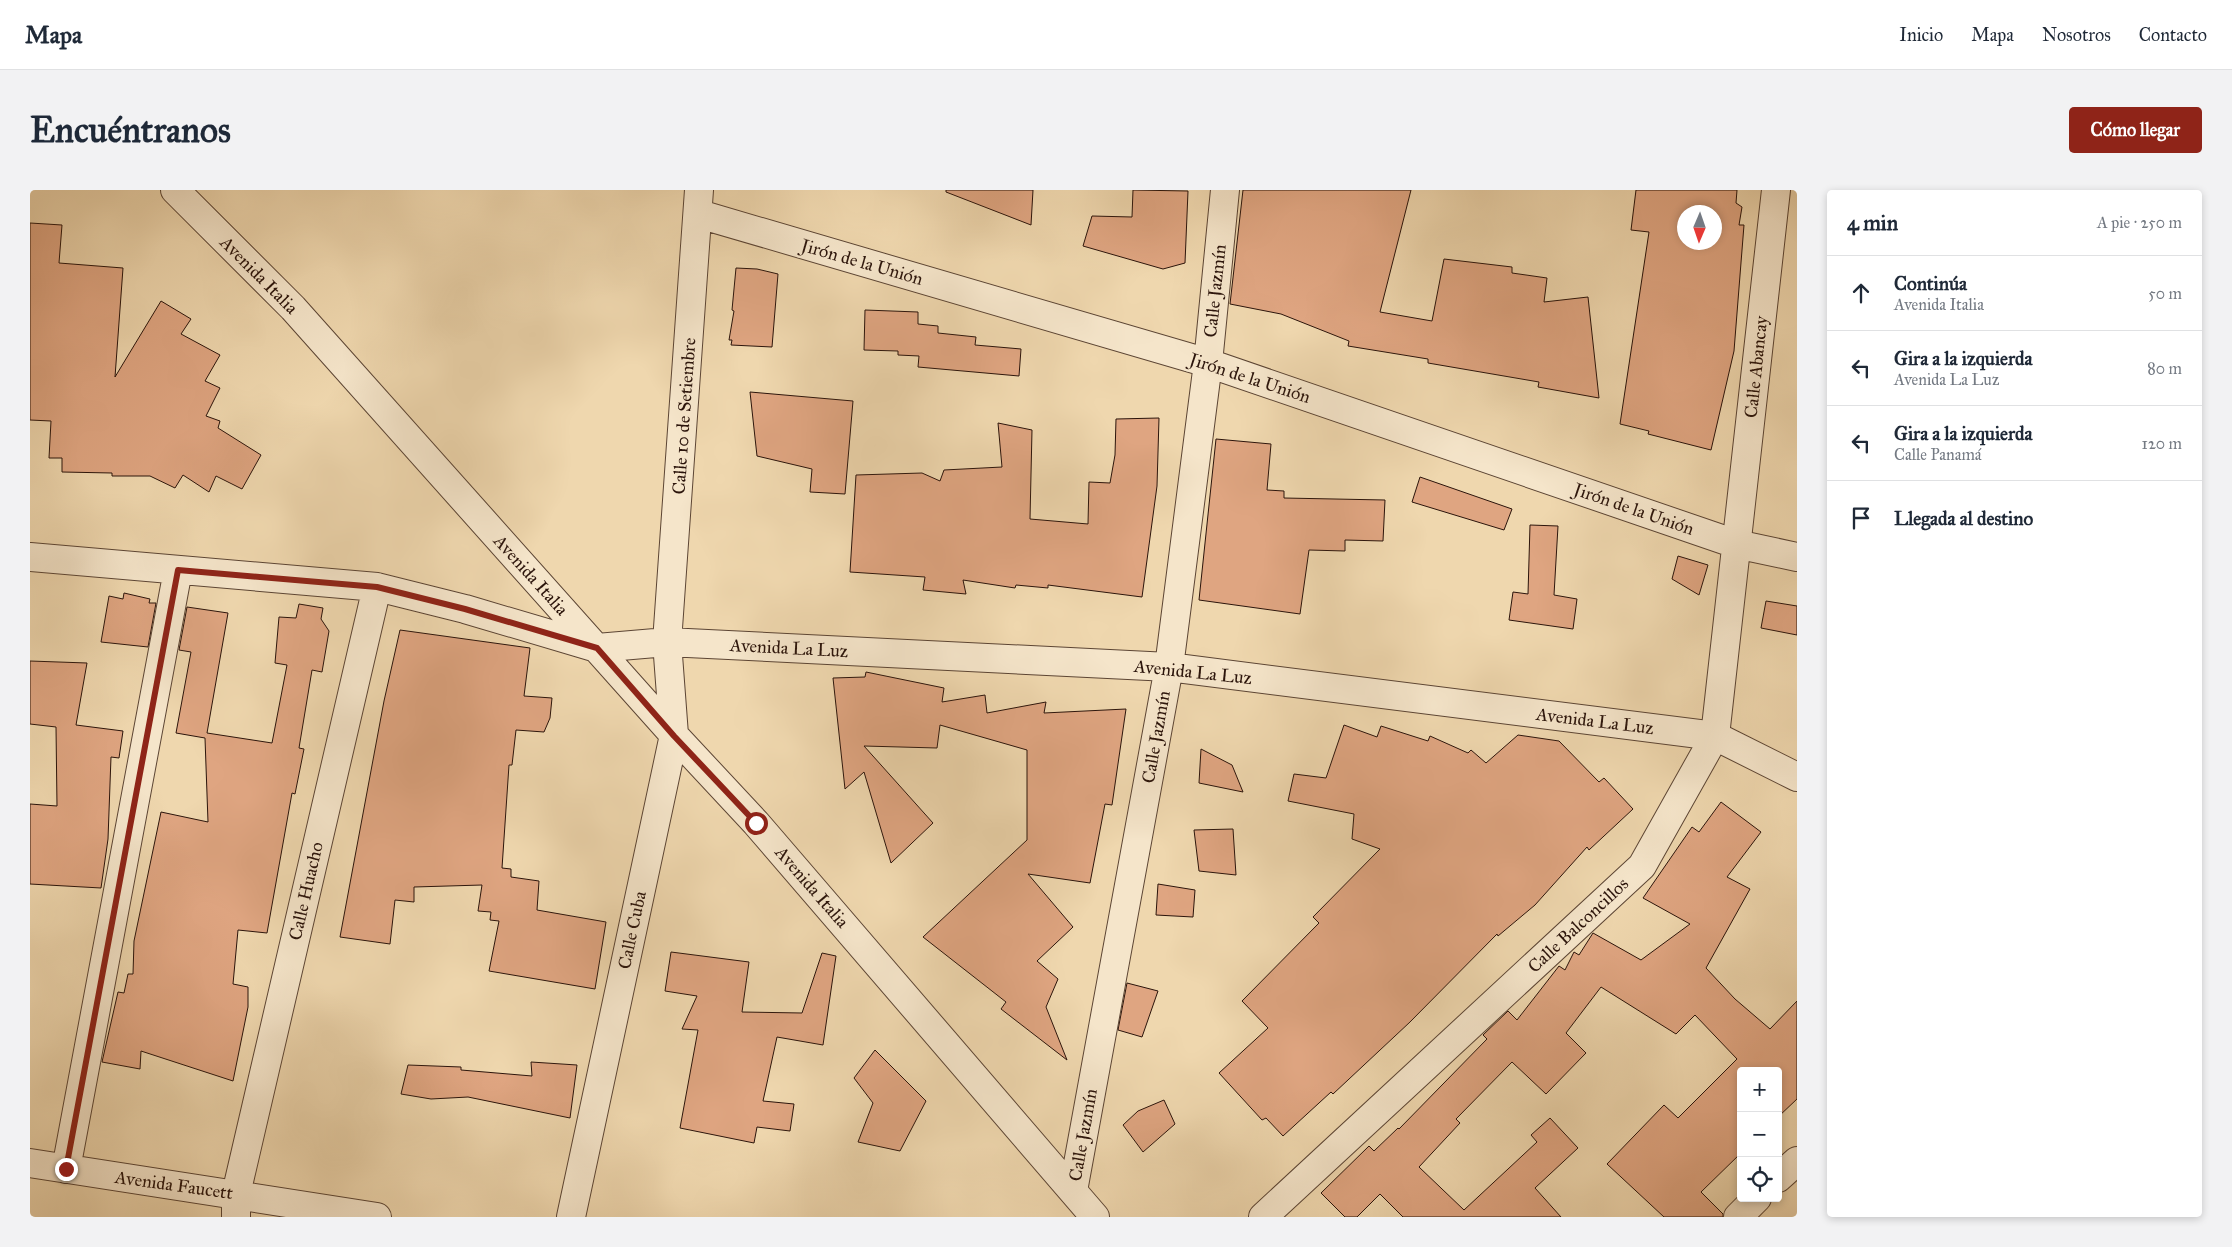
<!DOCTYPE html>
<html lang="es">
<head>
<meta charset="utf-8">
<style>
	:root { --surface:#fff; --page:#f2f2f3; --text:#1f2937; --muted:#747a83; --line:#e0e1e3; --accent:#8f2418 }
	body { margin:0; font-family:"IM FELL Great Primer",serif; background:var(--page); color:var(--text) }
	.controls { position:absolute; right:15px; bottom:15px; display:grid; overflow:hidden; border-radius:5px; box-shadow:0 2px 8px #0003 }
	.controls button { width:45px; height:45px; display:grid; place-items:center; padding:0; border:0; border-bottom:1px solid var(--line); background:var(--surface); color:var(--text); font:25px sans-serif }
	.compass { position:absolute; left:1647px; top:15px; width:45px; height:45px; border-radius:50%; background:var(--surface); box-shadow:0 2px 8px #0003; rotate:182deg }
	.stop { position:absolute; width:15px; height:15px; margin:-11px; border:4px solid #8f2418; border-radius:50%; background:#fff }
	.stop.end { background:#8f2418; border-color:#fff; box-shadow:0 1px 5px #0008 }
	.list { margin:0; padding:0; list-style:none }
	h2 { display:flex; justify-content:space-between; align-items:center; height:65px; margin:0; padding:0 20px; font-size:21px }
	h2 small { font-size:16px; font-weight:400; color:var(--muted) }
	.list li { display:grid; grid-template-columns:32px 1fr auto; gap:15px; align-items:center; box-sizing:border-box; height:75px; padding:0 20px; border-top:1px solid var(--line) }
	.list b { display:block; font-size:19px; white-space:nowrap }
	.list p { margin:0; font-size:16px; white-space:nowrap; color:var(--muted) }
	.list em { font-size:16px; font-style:normal; color:var(--muted) }
	.icon { flex:none; width:28px; height:28px; fill:none; stroke:currentColor; stroke-width:2; stroke-linecap:round; stroke-linejoin:round }
	.map { position:relative; flex:none; width:1767px; height:1027px; overflow:hidden; border-radius:5px }
	header { display:flex; align-items:center; gap:30px; box-sizing:border-box; height:70px; padding:0 25px; background:var(--surface); border-bottom:1px solid var(--line) }
	header strong { font-size:24px }
	nav { display:flex; gap:28px; margin-inline-start:auto; font-size:18px }
	.intro { display:flex; align-items:center; justify-content:space-between; box-sizing:border-box; height:120px; padding:0 30px }
	h1 { margin:0; font-size:35px }
	.button { padding:12px 22px; border-radius:5px; background:var(--accent); color:#fff; font-size:18px; font-weight:700 }
	main { display:flex; gap:30px; padding:0 30px }
	aside { flex:1; background:var(--surface); border-radius:5px; box-shadow:0 2px 8px #0003 }
	.map>svg:first-child { display:block }
	.building { fill:#dfa581; stroke:#2b140b; fill-rule:evenodd }
	.lines { fill:none; stroke-linecap:round; stroke-linejoin:round }
	.minor-casing { stroke:#5c4534; stroke-width:30 }
	.minor { stroke:#f5e5ca; stroke-width:28 }
	.route { stroke:#8f2418; stroke-width:6 }
	.labels { text-anchor:middle; stroke-width:4.5; stroke-linejoin:round; paint-order:stroke }
	.street-label { font-size:18px; fill:#2b140b; stroke:#f5e5ca }
</style>
</head>
<body>
<header>
<strong>Mapa</strong>
<nav><a>Inicio</a><a>Mapa</a><a>Nosotros</a><a>Contacto</a></nav>
</header>
<div class="intro"><h1>Encuéntranos</h1><a class="button">Cómo llegar</a></div>
<main>
<div class="map">
<svg width="1767" height="1027" viewBox="0 0 1767 1027">
	<rect width="100%" height="100%" fill="#efd7ae"/>
	<filter id="stains"><feTurbulence type="fractalNoise" baseFrequency=".004" numOctaves="4"/><feColorMatrix values="0 0 0 0 .2 0 0 0 0 .09 0 0 0 0 .02 0 0 0 .5 -.17"/></filter>
	<radialGradient id="worn" r=".72"><stop offset=".6" stop-color="#630" stop-opacity="0"/><stop offset="1" stop-color="#630" stop-opacity=".3"/></radialGradient>
	<path class="building" d="M916,0H1003L1001,35L916,2Z
		M1103,0L1158,1L1155,73L1133,79L1053,56L1062,26L1102,27Z
		M1213,0H1381L1350,122L1402,131L1414,69L1482,77V83L1517,88L1514,112L1558,107L1569,208L1508,197L1509,192L1398,173V169L1318,156L1319,151L1251,124L1200,114Z
		M1606,0H1707L1706,13L1712,17L1709,35H1714L1704,161L1681,260L1618,244L1619,241L1590,234L1619,42L1601,40ZM1654,22H1684V52H1654Z
		M0,33L32,35L29,73L93,78L85,187L131,111L161,129L151,144L190,165L175,191L190,198L176,226L190,231L188,238L231,265L212,299L186,286L179,302L153,285L145,298L120,286H82V283L32,282V268H19L21,231L0,230Z
		M706,78L727,79L748,84L742,157L701,155L702,150H699L704,121L702,120Z
		M835,120L888,122V134L908,136V143L946,147L945,155L991,159L989,186L888,177L889,166L868,165V161L834,160Z
		M720,202L823,211L815,304L780,302L782,279L727,266Z
		M1129,228L1127,296L1112,407L1018,395V398L986,395L985,398L933,390L936,404L893,400L895,387L820,382L826,285L892,283L910,291L914,280L972,277L968,233L1002,240L1000,329L1058,334L1059,292L1080,293L1085,265L1086,229Z
		M1186,249L1241,254L1237,300L1254,301V308L1355,310L1353,351L1315,350V361L1279,360L1270,424L1169,410Z
		M1390,287L1482,319L1474,340L1382,312Z
		M1500,335L1528,336L1524,405L1547,409L1543,439L1479,430L1483,402L1498,404Z
		M1648,366L1678,375L1669,405L1642,389Z
		M94,403L120,409L119,413H126L118,457L71,452L79,406L93,409Z
		M1736,411L1767,416V445L1731,438Z
		M269,414L293,418L291,429L299,441L292,482L282,480L269,558L274,559L265,604L262,603L237,743L208,740L203,794L218,797V817L203,891L111,861L110,879L72,872L88,802L94,803L98,784H103L104,751L131,622L178,632L175,548L146,543L161,462L149,460L157,417L198,423L177,543L242,553L257,475L245,473L249,427L266,428Z
		M370,440L500,458L494,506L522,508L520,528L514,542L486,540L482,575H479L472,678L481,679V687L509,691L507,720L576,732L565,799L459,781L469,731L460,730L461,722L448,721L452,695L384,697V712L365,710L360,754L310,747L354,511Z
		M0,471L57,473L46,535L93,541L89,568L81,567L78,649L71,698L0,694V614L27,616L26,537L0,534Z
		M836,482L914,498L912,512L955,505L957,523L1016,512L1014,523L1096,519L1082,615L1075,614L1060,693L998,684L1043,737L1007,771L1028,789L1016,817L1037,870L971,819L976,812L893,747L997,650V560L910,535L907,558L834,556L903,633L861,673L834,582L815,599L803,488L835,487Z
		M1314,535L1347,547L1351,536L1398,551L1400,546L1438,563L1441,560L1456,573L1488,545L1529,551L1569,592L1574,588L1603,619L1559,660L1557,657L1505,715L1468,746L1467,744L1380,832L1303,904L1301,902L1253,946L1236,928L1232,930L1189,883L1238,838L1212,811L1289,733L1283,727L1350,659L1322,649L1324,624L1258,611L1264,584L1296,588Z
		M1171,559L1202,575L1213,602L1169,593Z
		M1691,612L1731,642L1697,687L1720,699L1676,778L1705,809L1740,839L1767,811V909L1748,927V881H1711V963L1671,1002L1693,1024V1027H1634L1577,974L1634,915L1648,928L1707,869L1665,825L1646,844L1571,797L1536,843L1556,863L1516,904L1482,872L1426,929L1430,933L1389,977L1434,1020L1507,952L1501,945L1520,928L1548,958L1505,998L1531,1027H1373L1350,1004L1327,1027H1315L1291,1003L1339,956L1344,961L1368,938L1369,939L1457,849L1453,845L1478,821L1487,830L1529,776L1535,780L1544,762L1549,765L1563,743L1611,770L1660,734L1613,708L1662,637L1669,642Z
		M1203,639L1206,685L1169,681L1164,640Z
		M1128,694L1165,700L1163,727L1126,725Z
		M641,762L719,772L712,822L772,823L792,763L806,766L793,855L747,847L733,911L764,914L760,941L727,937L724,953L650,938L668,840L652,839L667,806L635,801Z
		M1097,793L1128,801L1112,847L1088,840Z
		M845,860L896,911L870,961L828,952L843,913L824,888Z
		M501,872L547,875L540,928L438,907L401,909L371,904L378,875L431,877V880L502,886Z
		M1134,910L1145,934L1113,962L1093,935L1108,921Z"/>
	<g class="lines">
		<defs>
			<path id="minor" d="M145,0L263,118L644,545L726,633L1065,1027
				M669,24L1178,173L1706,354L1767,367
				M0,367L347,397L435,419L567,458L637,452L1139,477L1685,546L1767,587
				M0,973L347,1027
				M36,979L148,380
				M1748,988L1767,971
				M1043,1001L1139,477L1178,173L1195,0
				M206,1027V1004L347,397
				M541,1027L644,545L637,452L669,0
				M1233,1027L1612,676L1685,546L1746,0
				M1708,1027L1727,1008"/>
		</defs>
		<use href="#minor" class="minor-casing"/>
		<use href="#minor" class="minor"/>
	</g>
	<g class="lines">
		<path class="route" d="M36,979L148,380L347,397L435,419L567,458L644,546L726,633"/>
	</g>
	<g class="labels">
		<g class="street-label">
			<text transform="translate(832 72) rotate(16)" y="6">Jirón de la Unión</text>
			<text transform="translate(229 85) rotate(45)" y="6">Avenida Italia</text>
			<text transform="translate(1185 101) rotate(-84)" y="6">Calle Jazmín</text>
			<text transform="translate(1726 177) rotate(-84)" y="6">Calle Abancay</text>
			<text transform="translate(1220 188) rotate(18)" y="6">Jirón de la Unión</text>
			<text transform="translate(654 226) rotate(-86)" y="6">Calle 10 de Setiembre</text>
			<text transform="translate(1604 319) rotate(19)" y="6">Jirón de la Unión</text>
			<text transform="translate(501 385) rotate(48)" y="6">Avenida Italia</text>
			<text transform="translate(759 458) rotate(3)" y="6">Avenida La Luz</text>
			<text transform="translate(1163 482) rotate(6)" y="6">Avenida La Luz</text>
			<text transform="translate(1565 531) rotate(7)" y="6">Avenida La Luz</text>
			<text transform="translate(1126 547) rotate(-80)" y="6">Calle Jazmín</text>
			<text transform="translate(782 697) rotate(49)" y="6">Avenida Italia</text>
			<text transform="translate(276 701) rotate(-77)" y="6">Calle Huacho</text>
			<text transform="translate(1548 735) rotate(-43)" y="6">Calle Balconcillos</text>
			<text transform="translate(602 740) rotate(-78)" y="6">Calle Cuba</text>
			<text transform="translate(1053 945) rotate(-80)" y="6">Calle Jazmín</text>
			<text transform="translate(144 995) rotate(8)" y="6">Avenida Faucett</text>
		</g>
	</g>
	<rect width="100%" height="100%" filter="url(#stains)"/>
	<rect width="100%" height="100%" fill="url(#worn)"/>
</svg>
<div class="controls">
<button>+</button>
<button>−</button>
<button><svg class="icon" aria-label="locate" viewBox="0 0 24 24"><circle cx="12" cy="12" r="6"/><path d="M12 2v4M12 18v4M2 12h4M18 12h4"/></svg></button>
</div>
<svg class="compass" viewBox="-18 -18 36 36"><path d="M0-13l5 13h-10z" fill="#e53935"/><path d="M0 13l5-13h-10z" fill="#747a83"/></svg>
<div class="stop" style="left:726px;top:633px"></div>
<div class="stop end" style="left:36px;top:979px"></div>
</div>
<aside>
<h2>4 min<small>A pie · 250 m</small></h2>
<ul class="list">
<li><svg class="icon" aria-label="ahead" viewBox="0 0 24 24"><path d="M12 20V5M6 11l6-6 6 6"/></svg><div><b>Continúa</b><p>Avenida Italia</p></div><em>50 m</em></li>
<li><svg class="icon" aria-label="left" viewBox="0 0 24 24"><path d="M17 20v-9H6M10 6l-5 5 5 5"/></svg><div><b>Gira a la izquierda</b><p>Avenida La Luz</p></div><em>80 m</em></li>
<li><svg class="icon" aria-label="left" viewBox="0 0 24 24"><path d="M17 20v-9H6M10 6l-5 5 5 5"/></svg><div><b>Gira a la izquierda</b><p>Calle Panamá</p></div><em>120 m</em></li>
<li><svg class="icon" aria-label="arrive" viewBox="0 0 24 24"><path d="M6 21V4h12l-3 4 3 4H6"/></svg><div><b>Llegada al destino</b></div></li>
</ul>
</aside>
</main>
</body>
</html>
